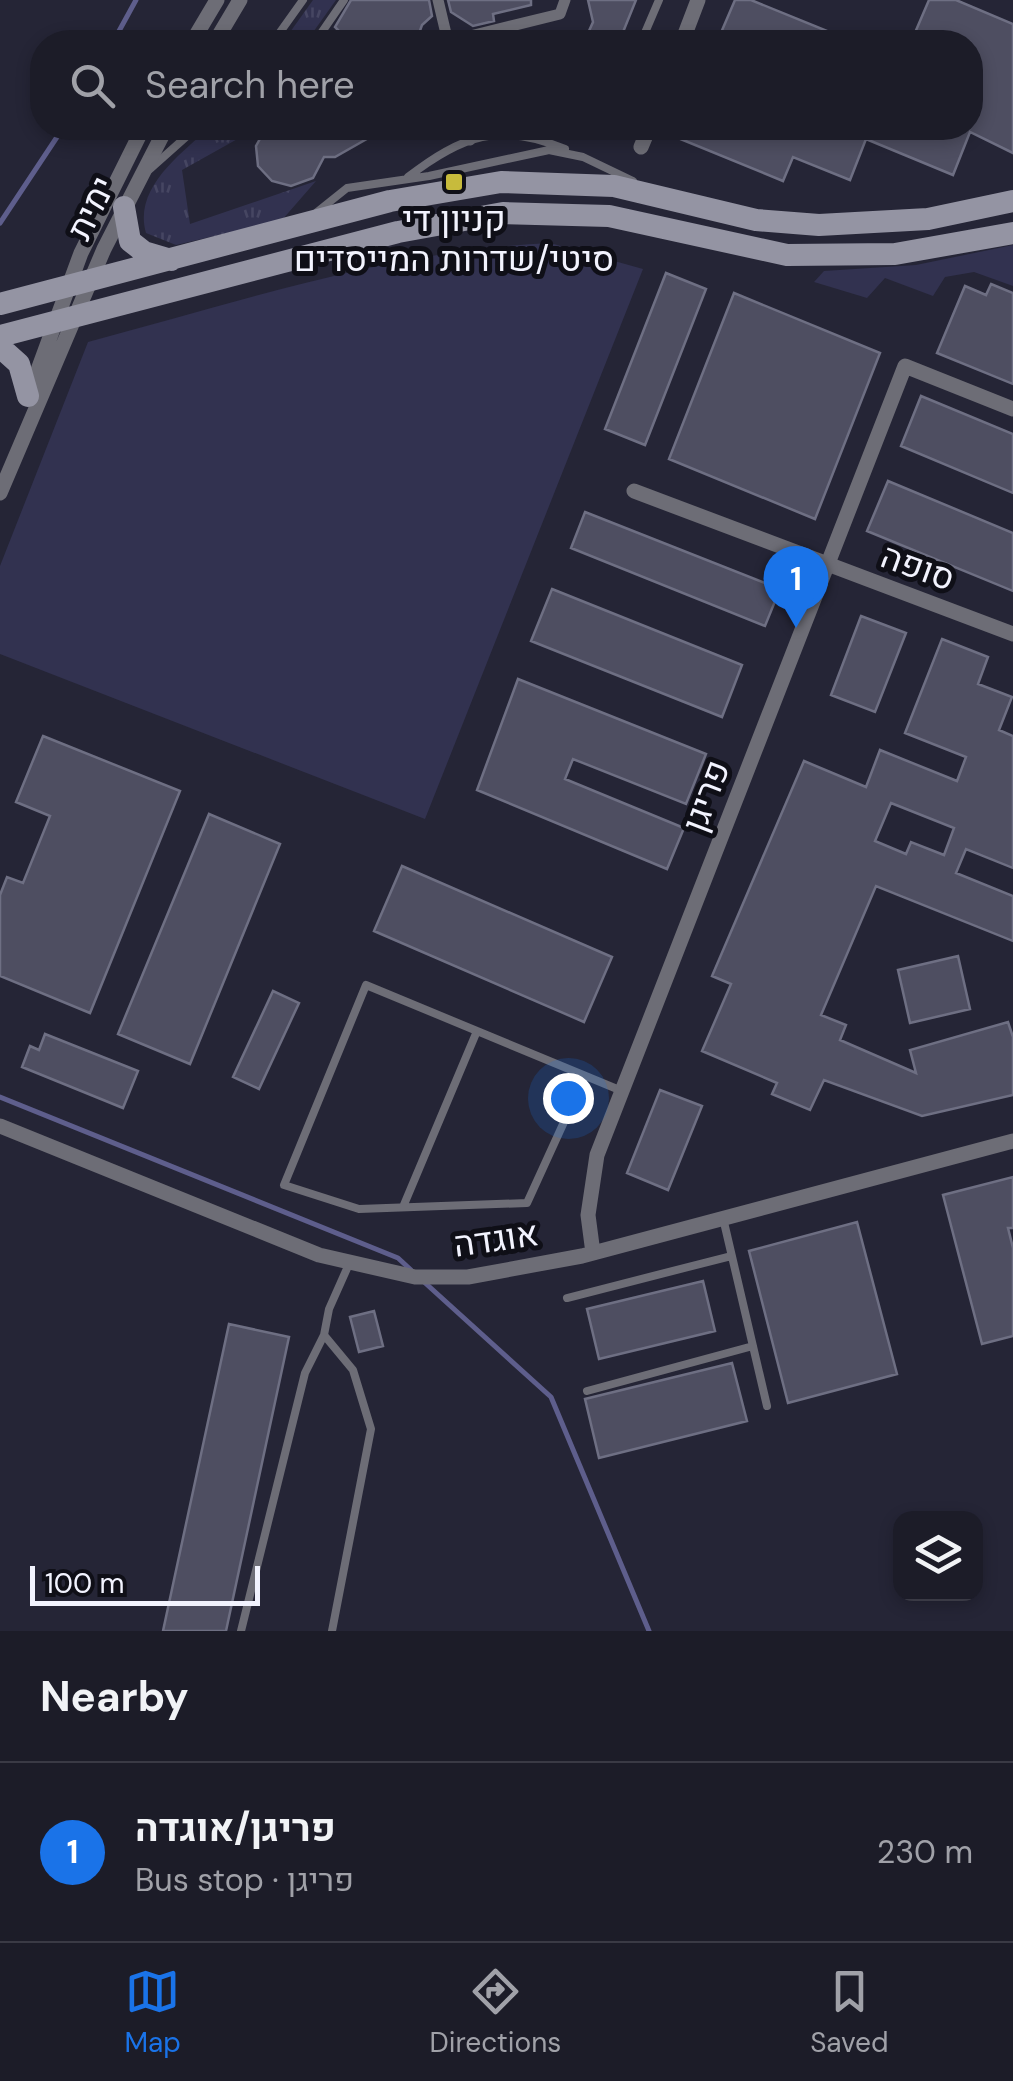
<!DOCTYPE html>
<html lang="en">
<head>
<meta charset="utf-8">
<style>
	:root { --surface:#1c1c28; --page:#252530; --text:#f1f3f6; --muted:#a0a1a8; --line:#3a3a45; --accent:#1a73e8 }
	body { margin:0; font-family:"DM Sans",Heebo,sans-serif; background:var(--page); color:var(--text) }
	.controls { position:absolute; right:30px; bottom:30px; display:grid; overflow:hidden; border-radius:20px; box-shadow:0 5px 15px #0003 }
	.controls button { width:90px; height:90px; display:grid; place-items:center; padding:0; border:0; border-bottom:2px solid var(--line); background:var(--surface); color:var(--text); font:50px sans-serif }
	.scale { position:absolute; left:30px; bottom:25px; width:230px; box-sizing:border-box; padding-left:10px; border:5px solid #f2f3fe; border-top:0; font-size:28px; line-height:35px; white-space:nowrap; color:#f2f3fe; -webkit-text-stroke:8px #0f0f17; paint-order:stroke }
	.you { position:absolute; left:568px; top:1098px; width:35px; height:35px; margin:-25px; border:8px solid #fff; border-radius:50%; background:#1a73e8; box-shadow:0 0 0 15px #1a73e833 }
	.badge { display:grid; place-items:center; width:65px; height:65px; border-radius:50%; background:var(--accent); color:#fff; font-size:32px; font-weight:700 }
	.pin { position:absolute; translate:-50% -82px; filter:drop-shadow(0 2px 5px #0008) }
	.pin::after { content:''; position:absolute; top:52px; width:35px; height:30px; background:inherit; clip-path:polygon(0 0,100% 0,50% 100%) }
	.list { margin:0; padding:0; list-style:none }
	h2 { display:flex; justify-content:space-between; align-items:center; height:130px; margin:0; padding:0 40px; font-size:42px }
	h2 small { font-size:32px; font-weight:400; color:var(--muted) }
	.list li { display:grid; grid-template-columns:65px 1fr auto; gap:30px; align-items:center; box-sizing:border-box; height:180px; padding:0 40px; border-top:2px solid var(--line) }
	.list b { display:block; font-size:38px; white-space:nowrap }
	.list p { margin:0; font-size:32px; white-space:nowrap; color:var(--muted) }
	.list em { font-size:32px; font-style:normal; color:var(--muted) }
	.icon { flex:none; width:55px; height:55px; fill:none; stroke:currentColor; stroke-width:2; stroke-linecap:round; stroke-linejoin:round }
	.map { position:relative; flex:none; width:1013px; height:1631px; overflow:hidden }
	.search { position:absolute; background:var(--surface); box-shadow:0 5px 15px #0003; left:30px; right:30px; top:30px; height:110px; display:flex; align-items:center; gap:25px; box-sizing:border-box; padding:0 35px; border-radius:40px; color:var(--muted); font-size:38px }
	.sheet { height:310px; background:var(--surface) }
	nav { display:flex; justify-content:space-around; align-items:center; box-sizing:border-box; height:140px; border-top:2px solid var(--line); background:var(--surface); font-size:28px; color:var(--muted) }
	nav a { display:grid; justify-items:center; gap:5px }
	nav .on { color:var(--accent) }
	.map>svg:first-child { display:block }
	.green { fill:#323250 }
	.park { fill:url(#park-tufts) }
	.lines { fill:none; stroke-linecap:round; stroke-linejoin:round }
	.stream { stroke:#5e5e8c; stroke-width:5 }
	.building { fill:#4e4e61; stroke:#6e6f83; stroke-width:2.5; fill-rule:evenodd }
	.service { stroke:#6d6d76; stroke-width:8 }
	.pedestrian { stroke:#6d6d76; stroke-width:11 }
	.minor { stroke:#6d6d76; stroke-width:15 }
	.secondary { stroke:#9494a3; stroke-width:22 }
	.poi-dot { fill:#c7bb3c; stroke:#0f0f17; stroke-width:4 }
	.labels { text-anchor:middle; stroke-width:10; stroke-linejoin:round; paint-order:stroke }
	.street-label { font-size:35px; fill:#f2f3fe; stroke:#0f0f17 }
	.poi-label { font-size:35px; fill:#f2f3fe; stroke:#0f0f17 }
</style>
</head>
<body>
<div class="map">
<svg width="1013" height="1631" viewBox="0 0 1013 1631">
	<defs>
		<pattern id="park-tufts" width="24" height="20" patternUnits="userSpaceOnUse" patternTransform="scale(2.5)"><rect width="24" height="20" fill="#323250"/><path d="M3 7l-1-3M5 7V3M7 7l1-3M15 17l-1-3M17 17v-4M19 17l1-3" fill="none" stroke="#464662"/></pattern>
	</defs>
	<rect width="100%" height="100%" fill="#252536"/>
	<path class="green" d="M550,243L643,269L425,819L0,654V566L88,342C240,302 392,250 550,243Z
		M1013,245V286L974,272L945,277L933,296L885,278L867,298L814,282L824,271L916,265Z"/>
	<path class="park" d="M313,0H336L306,42H283Z
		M209,128H247L241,137L182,170L190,224L316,181L282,220L176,245L146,233C133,188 181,154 209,128Z"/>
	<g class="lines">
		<path class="stream" d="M113,42L136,0
			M0,223L63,128
			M0,1097L398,1258L411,1270
			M423,1281L551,1397L649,1631"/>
	</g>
	<path class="building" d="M351,0H429L432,16L422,25L416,42H331L338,30L335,27Z
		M448,0H531V5L493,14L494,21L473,26L451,12Z
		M588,0H636L619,42H584L593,22Z
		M735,0H751L854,42H717Z
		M929,0H956L1013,24V153L970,132L953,175L866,139L850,180L793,157L783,181L678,138L682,128H970V42H911Z
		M266,128H307L316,138L327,128H386L335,157H324L313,178L291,186L272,181L258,166L256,146Z
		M666,273L706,289L645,445L605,429Z
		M991,284L1013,293V384L937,353L965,286L986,295Z
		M734,293L880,353L815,519L669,459Z
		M921,396L1013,434V493L901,446Z
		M888,481L1013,533V591L867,531Z
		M585,512L780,589L765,626L571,548Z
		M552,589L742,665L722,717L531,641Z
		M861,616L906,633L875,712L831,695Z
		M942,639L988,657L978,684L1012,697L999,730L1013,736V868L966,849L956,873L1013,896V941L876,886L821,1015L846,1025L840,1040L916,1073L910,1050L1008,1022L1013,1037V1095L922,1116L824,1080L810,1110L772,1094L777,1083L702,1051L731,984L712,976L804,761L866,787L880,750L957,781L966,757L905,733ZM891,803L954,828L944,855L911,842L906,854L875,841Z
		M518,679L706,754L686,804L573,759L565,779L684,828L667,869L477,790Z
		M43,736L180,791L90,1013L0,976V895L7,877L23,883L50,816L16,802Z
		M209,814L280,844L190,1064L118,1034Z
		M402,866L612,957L584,1022L374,931Z
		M958,956L970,1009L910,1023L898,970Z
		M273,991L299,1003L259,1089L233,1077Z
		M45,1034L138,1071L123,1108L22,1067L30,1046L39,1050Z
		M660,1090L702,1106L668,1190L627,1173Z
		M1013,1177V1228H1008L1013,1248V1336L982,1344L943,1195Z
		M857,1222L897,1374L788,1403L749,1251Z
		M703,1281L715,1331L599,1359L587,1309Z
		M374,1311L383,1346L359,1352L350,1317Z
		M229,1324L289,1337L226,1631H163Z
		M732,1363L747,1421L599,1458L585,1399Z"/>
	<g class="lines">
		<path class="service" d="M273,42L303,0
			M315,42L344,0
			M641,42L659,0
			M622,128L645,137
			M255,130L256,128
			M150,169L196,128
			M408,177C461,136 500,121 565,149
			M317,212L347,188L429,176L549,150L583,157L633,181
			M585,1076L527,1203L359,1209L284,1185L366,985L622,1091
			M403,1207L477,1031
			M723,1218L767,1406
			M567,1298L731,1256
			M587,1391L753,1346
			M241,1631L305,1373L324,1335
			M332,1631L371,1429L353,1370L324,1335L329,1309L349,1264"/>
		<path class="pedestrian" d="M438,0L448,42
			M446,42L560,14L565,0
			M468,128L470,140
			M316,129L318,128"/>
		<path class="minor" d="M192,42L217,0
			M215,42L240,0
			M682,42L698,0
			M641,147L649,128
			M28,397L81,253L143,128
			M634,491L1013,634
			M0,493L104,249L166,128
			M0,1126L319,1255L415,1277H468L582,1256L1013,1141
			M593,1253L588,1215L597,1155L905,366L1013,409"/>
		<path class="secondary" d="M124,207L130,241L144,252L171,260
			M0,304L390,201L501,182L614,186L756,220L819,225L928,219L1013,201
			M0,336L398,232L503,213L609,216L787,255L895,254L1013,233
			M0,347L19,364L28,396"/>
	</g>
	<rect class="poi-dot" x="444" y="172" width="20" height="20" rx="5"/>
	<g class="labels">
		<g class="street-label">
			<text transform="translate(91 208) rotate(-64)" y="12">ימית</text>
			<text transform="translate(918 567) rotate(20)" y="12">סופה</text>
			<text transform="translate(706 796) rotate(-69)" y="12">פריגן</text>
			<text transform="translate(496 1239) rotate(-8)" y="12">אוגדה</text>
		</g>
		<g class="poi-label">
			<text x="454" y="231">קניון די<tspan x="454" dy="40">סיטי/שדרות המייסדים</tspan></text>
		</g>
	</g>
</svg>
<div class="controls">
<button><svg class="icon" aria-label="layers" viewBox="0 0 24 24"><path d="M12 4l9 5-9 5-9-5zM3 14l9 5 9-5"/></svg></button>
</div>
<div class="scale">100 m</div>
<div class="you"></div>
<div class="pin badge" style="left:796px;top:628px">1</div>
<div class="search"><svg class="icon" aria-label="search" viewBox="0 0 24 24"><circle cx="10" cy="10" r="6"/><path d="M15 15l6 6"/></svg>Search here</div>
</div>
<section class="sheet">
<h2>Nearby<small></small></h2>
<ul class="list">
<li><span class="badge">1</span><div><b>פריגן/אוגדה</b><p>Bus stop · פריגן</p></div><em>230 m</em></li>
</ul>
</section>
<nav>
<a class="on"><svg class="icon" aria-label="map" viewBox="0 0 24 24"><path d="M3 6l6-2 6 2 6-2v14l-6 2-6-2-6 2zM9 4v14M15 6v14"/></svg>Map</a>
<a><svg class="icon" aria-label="directions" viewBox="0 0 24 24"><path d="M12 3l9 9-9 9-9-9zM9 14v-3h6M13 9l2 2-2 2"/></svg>Directions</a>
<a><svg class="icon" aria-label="saved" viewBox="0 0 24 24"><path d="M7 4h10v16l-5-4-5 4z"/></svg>Saved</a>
</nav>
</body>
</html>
